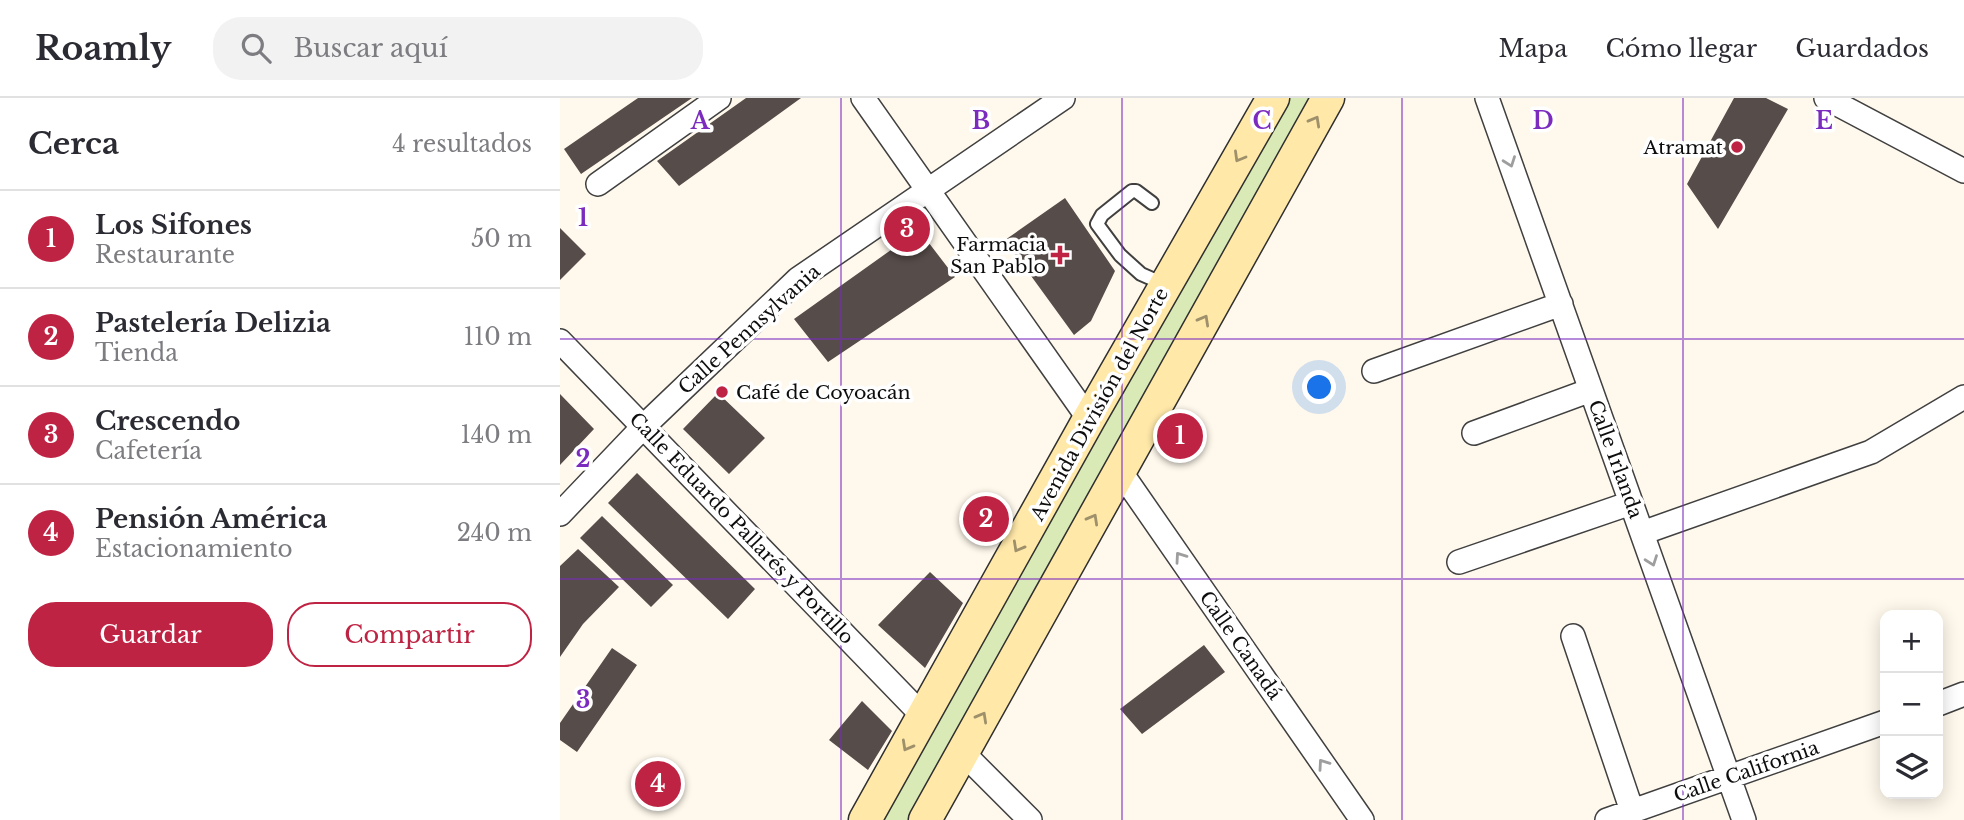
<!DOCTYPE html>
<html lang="es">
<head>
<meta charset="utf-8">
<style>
	:root { --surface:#fff; --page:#f2f2f3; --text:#2b2b33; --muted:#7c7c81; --line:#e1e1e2; --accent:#bf2343 }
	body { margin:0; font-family:"Libre Baskerville",serif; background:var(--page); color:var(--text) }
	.controls { position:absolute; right:21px; bottom:21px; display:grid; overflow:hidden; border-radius:14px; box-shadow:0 4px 18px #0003 }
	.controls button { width:63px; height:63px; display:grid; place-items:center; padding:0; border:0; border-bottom:2px solid var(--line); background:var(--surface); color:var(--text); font:35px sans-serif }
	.you { position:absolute; left:760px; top:290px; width:24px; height:24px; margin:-18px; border:5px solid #fff; border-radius:50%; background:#1a73e8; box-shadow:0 0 0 10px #1a73e833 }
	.badge { display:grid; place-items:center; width:46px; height:46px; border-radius:50%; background:var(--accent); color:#fff; font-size:23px; font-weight:700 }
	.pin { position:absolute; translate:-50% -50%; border:4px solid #fff; box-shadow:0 2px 7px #0006 }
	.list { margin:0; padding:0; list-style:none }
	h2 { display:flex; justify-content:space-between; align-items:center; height:91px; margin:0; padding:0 28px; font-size:30px }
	h2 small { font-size:23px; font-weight:400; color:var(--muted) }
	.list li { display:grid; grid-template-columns:46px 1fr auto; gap:21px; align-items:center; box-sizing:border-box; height:98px; padding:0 28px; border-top:2px solid var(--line) }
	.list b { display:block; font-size:26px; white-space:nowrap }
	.list p { margin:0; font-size:23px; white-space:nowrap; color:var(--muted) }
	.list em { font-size:23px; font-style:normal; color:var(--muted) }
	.actions { display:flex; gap:14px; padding:21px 28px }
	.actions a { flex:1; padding:16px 0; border:2px solid var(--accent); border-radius:28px; text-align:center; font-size:24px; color:var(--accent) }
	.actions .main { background:var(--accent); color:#fff }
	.icon { flex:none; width:38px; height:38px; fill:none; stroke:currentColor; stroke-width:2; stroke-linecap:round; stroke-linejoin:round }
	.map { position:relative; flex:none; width:1404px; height:722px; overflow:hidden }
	header { display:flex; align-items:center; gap:42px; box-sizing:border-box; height:98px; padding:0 35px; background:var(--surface); border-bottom:2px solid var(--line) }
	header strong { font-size:33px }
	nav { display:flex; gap:38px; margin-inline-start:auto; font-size:24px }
	.search { width:490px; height:63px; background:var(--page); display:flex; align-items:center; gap:18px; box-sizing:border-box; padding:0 24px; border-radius:28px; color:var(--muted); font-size:26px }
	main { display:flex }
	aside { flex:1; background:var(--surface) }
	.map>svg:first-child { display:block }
	.green { fill:#d9eab6 }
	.building { fill:#564c49 }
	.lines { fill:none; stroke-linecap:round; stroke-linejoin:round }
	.lane-casing { stroke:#404040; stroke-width:16 }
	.street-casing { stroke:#404040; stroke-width:26 }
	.secondary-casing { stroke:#2f2f2f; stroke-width:35 }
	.lane { stroke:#fff; stroke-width:12 }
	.street { stroke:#fff; stroke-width:23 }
	.secondary { stroke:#ffe8a8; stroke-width:32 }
	.oneway { stroke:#9e906a }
	.oneway2 { stroke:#9e9e9e }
	.grid { fill:none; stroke:#7b2cbf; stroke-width:2; stroke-opacity:0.55 }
	.poi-dot { fill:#bf2343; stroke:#fff; stroke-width:2.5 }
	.labels { text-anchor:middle; stroke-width:7; stroke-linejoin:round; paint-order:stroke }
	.poi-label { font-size:19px; fill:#0d0d0d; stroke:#fff; text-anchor:end }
	.street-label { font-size:19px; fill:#0d0d0d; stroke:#fff }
	.grid-label { font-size:23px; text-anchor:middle; font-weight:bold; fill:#7b2cbf; stroke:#fff; stroke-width:7; stroke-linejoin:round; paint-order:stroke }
</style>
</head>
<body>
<header>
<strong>Roamly</strong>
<div class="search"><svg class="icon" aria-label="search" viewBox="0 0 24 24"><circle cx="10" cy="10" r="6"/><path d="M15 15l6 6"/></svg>Buscar aquí</div>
<nav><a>Mapa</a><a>Cómo llegar</a><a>Guardados</a></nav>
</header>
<main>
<aside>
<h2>Cerca<small>4 resultados</small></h2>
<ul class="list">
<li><span class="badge">1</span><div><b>Los Sifones</b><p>Restaurante</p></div><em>50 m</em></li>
<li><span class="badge">2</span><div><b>Pastelería Delizia</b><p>Tienda</p></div><em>110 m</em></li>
<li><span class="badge">3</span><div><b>Crescendo</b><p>Cafetería</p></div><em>140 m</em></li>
<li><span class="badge">4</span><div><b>Pensión América</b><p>Estacionamiento</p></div><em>240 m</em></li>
</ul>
<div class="actions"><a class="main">Guardar</a><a>Compartir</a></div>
</aside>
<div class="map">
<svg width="1404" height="722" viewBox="0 0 1404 722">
	<rect width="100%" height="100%" fill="#fff9ed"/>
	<path class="green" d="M727,0H750L355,722H320Z"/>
	<path class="building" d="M78,0H132L21,76L4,51Z
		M186,0H241L119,88L97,63Z
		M1174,0H1206L1228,11L1158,131L1127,86Z
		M505,100L555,173L531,223L514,237L445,142Z
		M0,130L26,156L0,182Z
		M359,132L395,179L268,264L234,221Z
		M158,295L205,340L169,376L123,331Z
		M0,296L34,331L0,367Z
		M77,375L195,491L168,521L48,405Z
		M42,418L113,487L91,509L20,440Z
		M18,451L59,489L23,526L0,559V468Z
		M370,474L403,505L365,570L318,527Z
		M644,547L665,574L582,636L560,611Z
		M52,550L77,567L17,654L0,642V625Z
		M302,603L332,633L308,672L269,642Z"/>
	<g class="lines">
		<defs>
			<path id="lane" d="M592,105L576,93H572L542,117L537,126L560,157L581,176L606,187"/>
			<path id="street" d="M303,0L529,321
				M927,0L1184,722
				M1266,0L1404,73
				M38,86L159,0
				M0,243L363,618
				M814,273L1001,206
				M914,335L1031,292
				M560,373L802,722
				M0,416L84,328L238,181L503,0
				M1082,435L1311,354L1404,299
				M899,464L1071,405
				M1013,538L1072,713
				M1378,606L1404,596
				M402,654L470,722
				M1047,722L1325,624"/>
			<path id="secondary" d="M305,722L529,321L713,0
				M365,722L768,0"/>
		</defs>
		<use href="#lane" class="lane-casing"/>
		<use href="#street" class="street-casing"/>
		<use href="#secondary" class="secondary-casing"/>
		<use href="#lane" class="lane"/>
		<use href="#street" class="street"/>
		<use href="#secondary" class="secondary"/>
	</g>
	<defs><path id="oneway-chevron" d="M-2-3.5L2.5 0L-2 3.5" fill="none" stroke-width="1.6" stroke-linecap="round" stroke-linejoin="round" transform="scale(1.75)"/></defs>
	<g class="oneway">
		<use href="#oneway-chevron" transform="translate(755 23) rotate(-61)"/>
		<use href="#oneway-chevron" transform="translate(679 59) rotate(120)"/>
		<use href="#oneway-chevron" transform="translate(644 222) rotate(-61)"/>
		<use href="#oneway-chevron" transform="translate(533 421) rotate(-61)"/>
		<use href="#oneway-chevron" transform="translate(458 449) rotate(119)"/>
		<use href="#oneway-chevron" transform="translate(422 619) rotate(-61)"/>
		<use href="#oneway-chevron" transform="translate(347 648) rotate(119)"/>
	</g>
	<g class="oneway2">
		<use href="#oneway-chevron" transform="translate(950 64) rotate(70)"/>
		<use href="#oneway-chevron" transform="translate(620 459) rotate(-125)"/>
		<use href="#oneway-chevron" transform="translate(1092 463) rotate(70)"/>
		<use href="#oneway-chevron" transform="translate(763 666) rotate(-125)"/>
	</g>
	<path class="grid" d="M281,0V722M562,0V722M842,0V722M1123,0V722M0,241H1404M0,481H1404"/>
	<g class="poi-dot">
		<circle cx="1177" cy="49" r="7"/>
		<path d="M496.5 146.5h7v7h7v7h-7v7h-7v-7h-7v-7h7z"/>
		<circle cx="162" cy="294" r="7"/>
	</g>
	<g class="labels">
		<g class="poi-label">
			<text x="1163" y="56">Atramat</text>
			<text x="486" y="153">Farmacia<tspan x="486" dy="22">San Pablo</tspan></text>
			<text x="176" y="301" text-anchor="start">Café de Coyoacán</text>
		</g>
		<g class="street-label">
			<text transform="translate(189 231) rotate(-42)" y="7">Calle Pennsylvania</text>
			<text transform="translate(539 306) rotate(-61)" y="7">Avenida División del Norte</text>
			<text transform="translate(1056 361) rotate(70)" y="7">Calle Irlanda</text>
			<text transform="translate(182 430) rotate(46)" y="7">Calle Eduardo Pallarés y Portillo</text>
			<text transform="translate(681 547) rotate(55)" y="7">Calle Canadá</text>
			<text transform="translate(1186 673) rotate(-19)" y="7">Calle California</text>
		</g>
	</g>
	<g class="grid-label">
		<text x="140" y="31">A</text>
		<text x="421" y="31">B</text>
		<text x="702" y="31">C</text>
		<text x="983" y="31">D</text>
		<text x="1264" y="31">E</text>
		<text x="23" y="128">1</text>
		<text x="23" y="369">2</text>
		<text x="23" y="610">3</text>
	</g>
</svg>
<div class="controls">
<button>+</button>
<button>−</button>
<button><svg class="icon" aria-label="layers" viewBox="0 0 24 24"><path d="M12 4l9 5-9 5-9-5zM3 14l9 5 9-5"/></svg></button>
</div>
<div class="you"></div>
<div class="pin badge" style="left:620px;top:338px">1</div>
<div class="pin badge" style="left:426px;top:421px">2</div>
<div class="pin badge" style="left:347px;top:131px">3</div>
<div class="pin badge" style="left:98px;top:686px">4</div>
</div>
</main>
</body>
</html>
